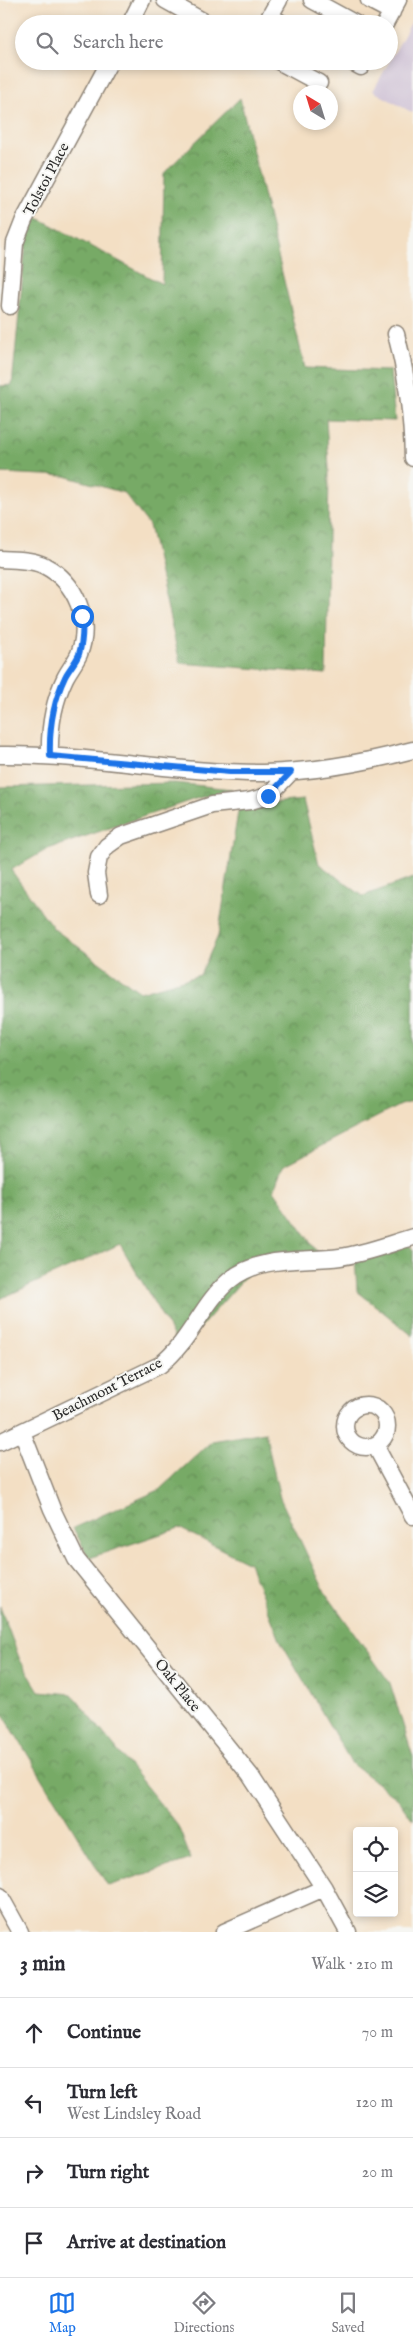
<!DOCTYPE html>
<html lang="en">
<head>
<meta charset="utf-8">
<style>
	:root { --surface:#fff; --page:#f2f2f3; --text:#2b2b33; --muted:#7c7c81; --line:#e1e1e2; --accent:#1a73e8 }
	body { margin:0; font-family:"IM FELL English",serif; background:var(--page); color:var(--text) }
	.controls { position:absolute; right:15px; bottom:15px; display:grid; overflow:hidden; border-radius:5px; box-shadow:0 2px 8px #0003 }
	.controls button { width:45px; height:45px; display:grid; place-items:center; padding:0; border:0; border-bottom:1px solid var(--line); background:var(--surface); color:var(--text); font:25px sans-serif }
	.compass { position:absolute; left:293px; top:85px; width:45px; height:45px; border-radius:50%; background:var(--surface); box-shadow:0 2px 8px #0003; rotate:322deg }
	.stop { position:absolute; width:15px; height:15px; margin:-11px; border:4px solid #1a73e8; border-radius:50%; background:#fff }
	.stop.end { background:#1a73e8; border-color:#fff; box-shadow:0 1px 5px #0008 }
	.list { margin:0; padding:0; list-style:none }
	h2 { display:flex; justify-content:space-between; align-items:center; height:65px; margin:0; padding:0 20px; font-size:21px }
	h2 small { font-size:16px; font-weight:400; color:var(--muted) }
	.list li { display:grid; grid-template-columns:32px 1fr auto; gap:15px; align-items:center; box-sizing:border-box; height:70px; padding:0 20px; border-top:1px solid var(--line) }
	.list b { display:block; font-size:19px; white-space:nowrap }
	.list p { margin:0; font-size:16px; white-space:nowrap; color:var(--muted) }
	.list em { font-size:16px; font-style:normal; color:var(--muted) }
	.icon { flex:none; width:28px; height:28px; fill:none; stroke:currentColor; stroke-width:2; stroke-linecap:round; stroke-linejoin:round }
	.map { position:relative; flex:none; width:413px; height:1932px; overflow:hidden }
	.search { position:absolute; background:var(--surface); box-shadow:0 2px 8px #0003; left:15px; right:15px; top:15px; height:55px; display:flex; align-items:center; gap:12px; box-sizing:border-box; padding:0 18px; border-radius:28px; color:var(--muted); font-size:19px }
	.sheet { height:345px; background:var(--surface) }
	nav { display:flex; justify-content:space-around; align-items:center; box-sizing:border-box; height:70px; border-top:1px solid var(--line); background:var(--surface); font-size:14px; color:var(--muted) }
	nav a { display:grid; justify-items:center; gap:2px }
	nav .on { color:var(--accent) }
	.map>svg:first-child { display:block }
	.industrial { fill:#ccbed3 }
	.forest { fill:url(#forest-crowns); stroke:#516a48 }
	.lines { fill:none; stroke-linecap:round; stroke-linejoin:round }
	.minor-casing { stroke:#8f8578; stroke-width:19 }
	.minor { stroke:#fff; stroke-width:16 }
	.route { stroke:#1a73e8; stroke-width:6 }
	.labels { text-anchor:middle; stroke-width:4; stroke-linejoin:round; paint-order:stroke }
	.street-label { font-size:15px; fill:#2b2b2b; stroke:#f6f6f2 }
</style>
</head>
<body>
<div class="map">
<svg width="413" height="1932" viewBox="0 0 413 1932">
	<defs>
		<pattern id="forest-crowns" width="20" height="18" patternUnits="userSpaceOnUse" patternTransform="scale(1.25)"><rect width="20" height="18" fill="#7a6"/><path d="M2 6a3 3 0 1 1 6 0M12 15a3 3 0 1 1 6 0" fill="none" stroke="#628b54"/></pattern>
	</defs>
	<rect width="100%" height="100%" fill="#f6f6f2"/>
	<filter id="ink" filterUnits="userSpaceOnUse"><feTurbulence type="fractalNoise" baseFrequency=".02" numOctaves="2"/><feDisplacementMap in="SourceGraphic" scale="10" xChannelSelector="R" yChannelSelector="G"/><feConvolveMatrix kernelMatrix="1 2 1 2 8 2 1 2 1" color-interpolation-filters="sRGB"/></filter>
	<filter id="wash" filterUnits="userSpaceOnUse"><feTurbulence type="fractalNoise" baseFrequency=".0096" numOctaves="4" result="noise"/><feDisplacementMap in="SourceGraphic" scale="20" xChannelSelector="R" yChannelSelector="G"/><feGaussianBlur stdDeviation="1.12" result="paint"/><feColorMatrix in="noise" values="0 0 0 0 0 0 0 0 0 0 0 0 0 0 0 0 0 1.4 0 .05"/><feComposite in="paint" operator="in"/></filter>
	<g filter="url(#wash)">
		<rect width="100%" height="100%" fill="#f3dfc4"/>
		<path class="industrial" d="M413,19V113L373,91Z"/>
		<path class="forest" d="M240,98L305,368L390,371L395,421L326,419L329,469L326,674L180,663L149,525L124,493L65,476L0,473V386L12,385L29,213L162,284L164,173Z
			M175,783L232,789L195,799L48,849L11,870L54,929L140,992L200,975L218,936L239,806L303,800L319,864L363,896L413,878V1102L400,1105L283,1166L274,1190L322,1259L254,1267L181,1349L120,1244L0,1299V787Z
			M407,1243L413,1250V1336L357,1291L355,1257Z
			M265,1432L280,1498L325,1592L390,1683L413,1757V1820L398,1799L352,1764L280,1640L249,1563L179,1528L89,1558L73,1528L159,1490L212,1441Z
			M0,1607L20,1660L39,1691L72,1694L178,1826L191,1859L108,1886L0,1709Z"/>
	</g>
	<g filter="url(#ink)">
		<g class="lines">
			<defs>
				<path id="minor" d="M165,0L208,24
					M279,0L270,16L283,24
					M312,0L356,24
					M369,0L392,12
					M130,24L142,0
					M385,24L398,0
					M278,61L319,83
					M350,61L361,67L364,61
					M10,306L15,243L24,220L110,61
					M396,334C407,375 412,415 413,458
					M0,559C14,560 33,559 45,566C76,582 92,621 79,654C75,663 69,670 65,678C53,703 49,728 50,756
					M0,755C88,754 175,773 263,773C314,772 363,763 413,750
					M99,895L96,873L99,857L107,846L121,836L212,805L250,801L268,796L291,772
					M345 1426a21 21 0 1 1 42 0a21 21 0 1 1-42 0Z
					M22,1432L52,1509L76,1559L250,1775L324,1888L348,1932
					M0,1442L160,1365C191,1341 202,1303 230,1280C260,1255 303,1262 340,1257C364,1254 389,1244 413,1237
					M375,1445L413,1516
					M0,1896L20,1932
					M224,1932L324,1888"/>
			</defs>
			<use href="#minor" class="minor-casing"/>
			<use href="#minor" class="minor"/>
		</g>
	</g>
	<g class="lines" filter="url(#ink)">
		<path class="route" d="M82,616C83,629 83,641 79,654C76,662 69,669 65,677C53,702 49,728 50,756L230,772H291L268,796"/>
	</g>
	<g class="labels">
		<g class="street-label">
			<text transform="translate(46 179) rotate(-62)" y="5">Tolstoi Place</text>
			<text transform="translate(107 1389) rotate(-27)" y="5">Beachmont Terrace</text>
			<text transform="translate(178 1685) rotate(51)" y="5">Oak Place</text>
		</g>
	</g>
</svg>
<div class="controls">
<button><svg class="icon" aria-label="locate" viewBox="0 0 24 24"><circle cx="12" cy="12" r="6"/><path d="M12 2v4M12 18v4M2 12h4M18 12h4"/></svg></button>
<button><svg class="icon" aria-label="layers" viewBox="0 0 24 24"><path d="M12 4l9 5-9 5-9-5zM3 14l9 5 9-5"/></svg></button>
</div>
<svg class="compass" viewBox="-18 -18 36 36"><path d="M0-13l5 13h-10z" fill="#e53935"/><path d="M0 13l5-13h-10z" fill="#7c7c81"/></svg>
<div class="stop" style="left:82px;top:616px"></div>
<div class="stop end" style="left:268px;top:796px"></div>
<div class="search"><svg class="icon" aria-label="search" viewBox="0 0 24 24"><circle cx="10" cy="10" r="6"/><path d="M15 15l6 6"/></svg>Search here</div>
</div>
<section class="sheet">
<h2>3 min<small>Walk · 210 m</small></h2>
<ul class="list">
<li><svg class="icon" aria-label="ahead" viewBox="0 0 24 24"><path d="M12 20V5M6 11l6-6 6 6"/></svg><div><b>Continue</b></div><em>70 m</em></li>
<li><svg class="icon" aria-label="left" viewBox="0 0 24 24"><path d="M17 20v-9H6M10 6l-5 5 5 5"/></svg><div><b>Turn left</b><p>West Lindsley Road</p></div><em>120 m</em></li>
<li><svg class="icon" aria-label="right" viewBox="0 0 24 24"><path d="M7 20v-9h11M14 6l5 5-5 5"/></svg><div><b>Turn right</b></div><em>20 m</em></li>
<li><svg class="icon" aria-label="arrive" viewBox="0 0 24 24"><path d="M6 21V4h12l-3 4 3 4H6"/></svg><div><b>Arrive at destination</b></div></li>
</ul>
</section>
<nav>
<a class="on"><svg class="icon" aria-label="map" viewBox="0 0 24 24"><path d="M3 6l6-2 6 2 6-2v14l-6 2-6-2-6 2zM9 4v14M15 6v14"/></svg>Map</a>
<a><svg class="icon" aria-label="directions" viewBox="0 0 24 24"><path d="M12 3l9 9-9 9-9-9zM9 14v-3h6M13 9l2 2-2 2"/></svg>Directions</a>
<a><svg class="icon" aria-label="saved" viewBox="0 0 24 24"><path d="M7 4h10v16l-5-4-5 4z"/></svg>Saved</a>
</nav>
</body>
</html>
